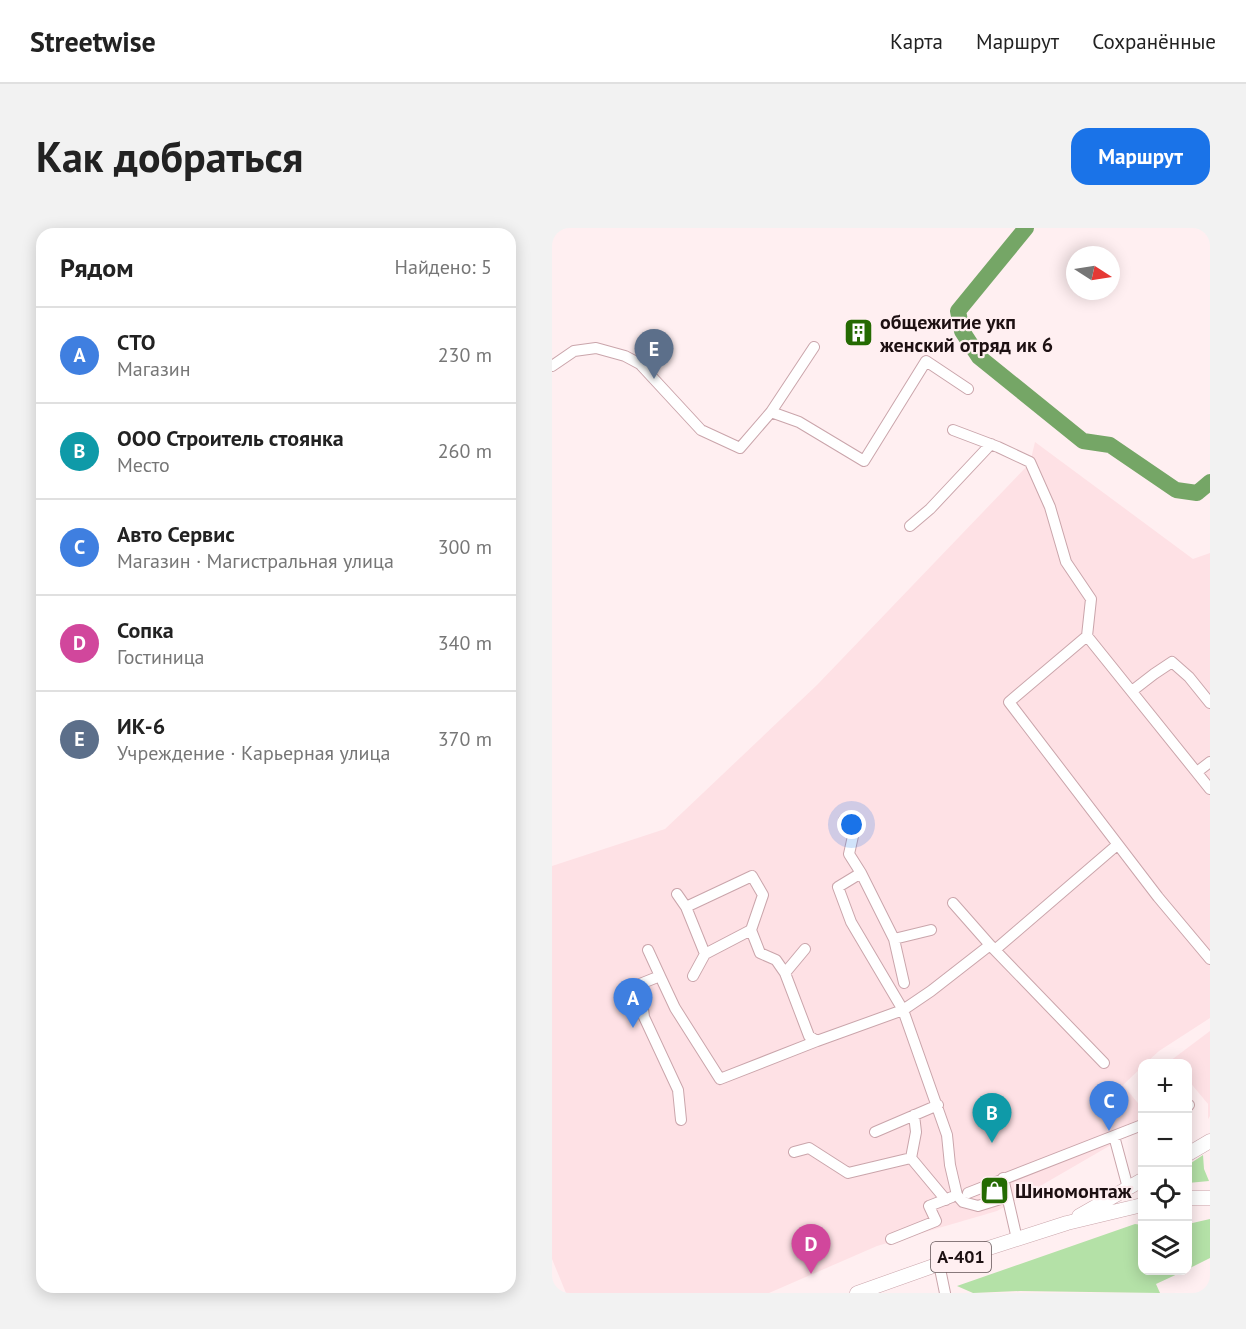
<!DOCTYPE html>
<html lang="ru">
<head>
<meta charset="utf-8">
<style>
	:root { --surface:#fff; --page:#f2f2f2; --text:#222; --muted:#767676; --line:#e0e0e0; --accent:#1a73e8 }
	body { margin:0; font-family:"PT Sans",sans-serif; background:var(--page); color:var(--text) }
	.controls { position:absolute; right:18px; bottom:18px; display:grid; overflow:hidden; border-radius:12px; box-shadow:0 3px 15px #0003 }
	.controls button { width:54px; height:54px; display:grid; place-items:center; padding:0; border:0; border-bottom:2px solid var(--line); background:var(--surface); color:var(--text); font:30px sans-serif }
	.compass { position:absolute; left:514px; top:18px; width:54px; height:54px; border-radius:50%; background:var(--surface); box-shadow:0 3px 15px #0003; rotate:102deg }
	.you { position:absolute; left:300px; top:597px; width:21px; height:21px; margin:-15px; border:4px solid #fff; border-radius:50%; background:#1a73e8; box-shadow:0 0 0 9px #1a73e833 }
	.badge { display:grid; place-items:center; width:39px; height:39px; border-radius:50%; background:var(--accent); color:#fff; font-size:20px; font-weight:700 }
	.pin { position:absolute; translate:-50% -50px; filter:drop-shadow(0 2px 3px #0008) }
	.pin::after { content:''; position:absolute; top:32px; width:21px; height:18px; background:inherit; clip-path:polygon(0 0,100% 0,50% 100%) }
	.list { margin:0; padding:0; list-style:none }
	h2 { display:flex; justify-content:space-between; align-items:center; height:78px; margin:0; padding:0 24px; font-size:26px }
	h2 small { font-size:20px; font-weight:400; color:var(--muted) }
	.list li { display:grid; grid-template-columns:39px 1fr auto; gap:18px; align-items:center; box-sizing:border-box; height:96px; padding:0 24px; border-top:2px solid var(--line) }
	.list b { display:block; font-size:22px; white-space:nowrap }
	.list p { margin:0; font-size:20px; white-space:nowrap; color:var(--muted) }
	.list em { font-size:20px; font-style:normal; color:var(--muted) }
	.icon { flex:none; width:33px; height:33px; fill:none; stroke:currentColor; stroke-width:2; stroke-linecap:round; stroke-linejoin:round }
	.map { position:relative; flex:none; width:658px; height:1065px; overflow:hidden; border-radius:18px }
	header { display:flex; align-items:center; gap:36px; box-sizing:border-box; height:84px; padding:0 30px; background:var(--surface); border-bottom:2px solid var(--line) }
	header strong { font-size:28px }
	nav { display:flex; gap:33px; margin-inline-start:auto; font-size:21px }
	.intro { display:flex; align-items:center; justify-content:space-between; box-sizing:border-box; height:144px; padding:0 36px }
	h1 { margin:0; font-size:42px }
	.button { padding:15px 27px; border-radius:18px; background:var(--accent); color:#fff; font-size:21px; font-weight:700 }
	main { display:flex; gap:36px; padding:0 36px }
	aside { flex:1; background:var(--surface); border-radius:18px; box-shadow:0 3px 15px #0003 }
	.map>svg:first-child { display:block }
	.built { fill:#fee1e5 }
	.green { fill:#b4e1a7 }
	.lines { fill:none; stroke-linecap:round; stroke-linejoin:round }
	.river { stroke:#75a666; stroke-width:16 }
	.minor-casing { stroke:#caa5ab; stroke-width:12 }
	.major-casing { stroke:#caa5ab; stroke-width:15 }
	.minor { stroke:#fff; stroke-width:10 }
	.major { stroke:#fff; stroke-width:14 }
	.labels { text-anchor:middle; stroke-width:4.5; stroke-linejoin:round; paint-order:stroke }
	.shield { fill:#ffeff1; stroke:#615355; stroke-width:1.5 }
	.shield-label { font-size:18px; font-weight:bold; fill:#1d1012 }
	.poi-label { font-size:20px; font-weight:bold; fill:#1d1012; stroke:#ffeff1; text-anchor:start }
</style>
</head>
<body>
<header>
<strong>Streetwise</strong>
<nav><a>Карта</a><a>Маршрут</a><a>Сохранённые</a></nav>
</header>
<div class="intro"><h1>Как добраться</h1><a class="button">Маршрут</a></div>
<main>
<aside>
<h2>Рядом<small>Найдено: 5</small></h2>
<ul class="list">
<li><span class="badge" style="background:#3f7fe0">A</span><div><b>СТО</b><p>Магазин</p></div><em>230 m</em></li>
<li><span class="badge" style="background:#0f9aa8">B</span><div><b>ООО Строитель стоянка</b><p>Место</p></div><em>260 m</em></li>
<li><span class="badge" style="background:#3f7fe0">C</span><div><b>Авто Сервис</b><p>Магазин · Магистральная улица</p></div><em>300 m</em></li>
<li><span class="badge" style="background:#d1479c">D</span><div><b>Сопка</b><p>Гостиница</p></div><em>340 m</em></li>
<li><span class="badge" style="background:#5c6f8a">E</span><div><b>ИК-6</b><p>Учреждение · Карьерная улица</p></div><em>370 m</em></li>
</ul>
</aside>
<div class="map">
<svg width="658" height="1065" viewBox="0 0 658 1065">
	<rect width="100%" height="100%" fill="#ffeff1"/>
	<path class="built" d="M483,214L641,331L658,325V790L607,823L594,835L590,836V839L571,857L590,880V899L445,983L325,1018L217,1065H14L0,1031V638L113,601L265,457L478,235Z
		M658,803V888L656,891V876L636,852V836L620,835L618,833Z"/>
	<path class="green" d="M651,927L652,941L657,953L636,955V937Z
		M658,991V1030L636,1041V996Z
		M583,996L590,997V1042L632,1043L604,1056L608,1065L468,1063L421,1065L405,1058Z"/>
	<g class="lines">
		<path class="river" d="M474,0L406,83L410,103L427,129L531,213L558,217L624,262L645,265L658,254"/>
		<defs>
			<path id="minor" d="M0,138L22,123L44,120L73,128L88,136L149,202L188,220L219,184L262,119
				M219,184L247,194L312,233L374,133L416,161
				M401,202L446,219L478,234L498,279L514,334L539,371L535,408L658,561
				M358,298L378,281L439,216
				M535,408L457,474L606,669L658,731
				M580,463L602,446L620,434L637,449L658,475
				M645,544L658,534
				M292,592L301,608L297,626L309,645
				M125,666L134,679L153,726L141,748
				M134,679L200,648L211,667L199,702L208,725L224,732L233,745
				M342,711L379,702
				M438,717L552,835
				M253,721L233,745L257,808L265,813L351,782L395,907L398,937L405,967L411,974L426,978L455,969
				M444,721L565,617
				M96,722L108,748
				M153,726L199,702
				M352,755L342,711L309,645L286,659L299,694L351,782L379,763L438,717L401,675
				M636,878L637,877
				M362,887L364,904L359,930L394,972
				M129,892L126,862L92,789L88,756L108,748L123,780L168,851L265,813
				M323,904L386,877
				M562,908L576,960
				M242,924L257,920L296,945L359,930
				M451,950L465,1011
				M416,965L590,897
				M339,1011L384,993L377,978L400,969
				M387,1036L393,1065"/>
			<path id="major" d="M636,926L658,913
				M636,970H658
				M527,988L590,952
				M305,1065L387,1036L515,995L590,977"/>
		</defs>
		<use href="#minor" class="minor-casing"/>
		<use href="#major" class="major-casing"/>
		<use href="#minor" class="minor"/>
		<use href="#major" class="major"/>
	</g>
	<defs>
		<symbol id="building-square" viewBox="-11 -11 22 22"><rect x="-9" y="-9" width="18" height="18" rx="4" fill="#256a02" stroke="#ffeff1"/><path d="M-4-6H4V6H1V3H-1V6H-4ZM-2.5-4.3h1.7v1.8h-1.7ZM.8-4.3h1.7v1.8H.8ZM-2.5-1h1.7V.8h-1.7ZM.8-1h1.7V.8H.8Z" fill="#fff"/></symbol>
		<symbol id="shop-square" viewBox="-11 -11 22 22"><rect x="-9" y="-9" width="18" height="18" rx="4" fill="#256a02" stroke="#ffeff1"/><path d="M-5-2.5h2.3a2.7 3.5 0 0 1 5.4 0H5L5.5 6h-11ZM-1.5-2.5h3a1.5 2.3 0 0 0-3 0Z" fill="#fff"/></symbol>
	</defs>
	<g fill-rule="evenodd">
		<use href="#building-square" x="290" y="88" width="33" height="33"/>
		<use href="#shop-square" x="426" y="946" width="33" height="33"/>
	</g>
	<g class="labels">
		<rect class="shield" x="379" y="1014" width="60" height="30" rx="4.5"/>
		<g class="shield-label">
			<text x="409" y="1035">А-401</text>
		</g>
		<g class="poi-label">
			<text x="328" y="101">общежитие укп<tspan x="328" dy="23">женский отряд ик 6</tspan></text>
			<text x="463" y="970">Шиномонтаж</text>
		</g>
	</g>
</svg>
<div class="controls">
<button>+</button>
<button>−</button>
<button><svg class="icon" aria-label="locate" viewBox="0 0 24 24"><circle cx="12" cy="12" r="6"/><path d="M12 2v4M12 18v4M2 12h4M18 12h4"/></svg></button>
<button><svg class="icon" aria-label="layers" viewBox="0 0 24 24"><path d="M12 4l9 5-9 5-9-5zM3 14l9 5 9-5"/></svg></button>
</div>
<svg class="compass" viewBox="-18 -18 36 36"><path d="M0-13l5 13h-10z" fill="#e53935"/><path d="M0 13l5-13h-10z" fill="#767676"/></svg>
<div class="you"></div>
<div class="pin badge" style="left:81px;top:800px;background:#3f7fe0">A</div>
<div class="pin badge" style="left:440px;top:915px;background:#0f9aa8">B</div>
<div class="pin badge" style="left:557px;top:903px;background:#3f7fe0">C</div>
<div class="pin badge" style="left:259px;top:1046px;background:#d1479c">D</div>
<div class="pin badge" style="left:102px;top:151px;background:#5c6f8a">E</div>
</div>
</main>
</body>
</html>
